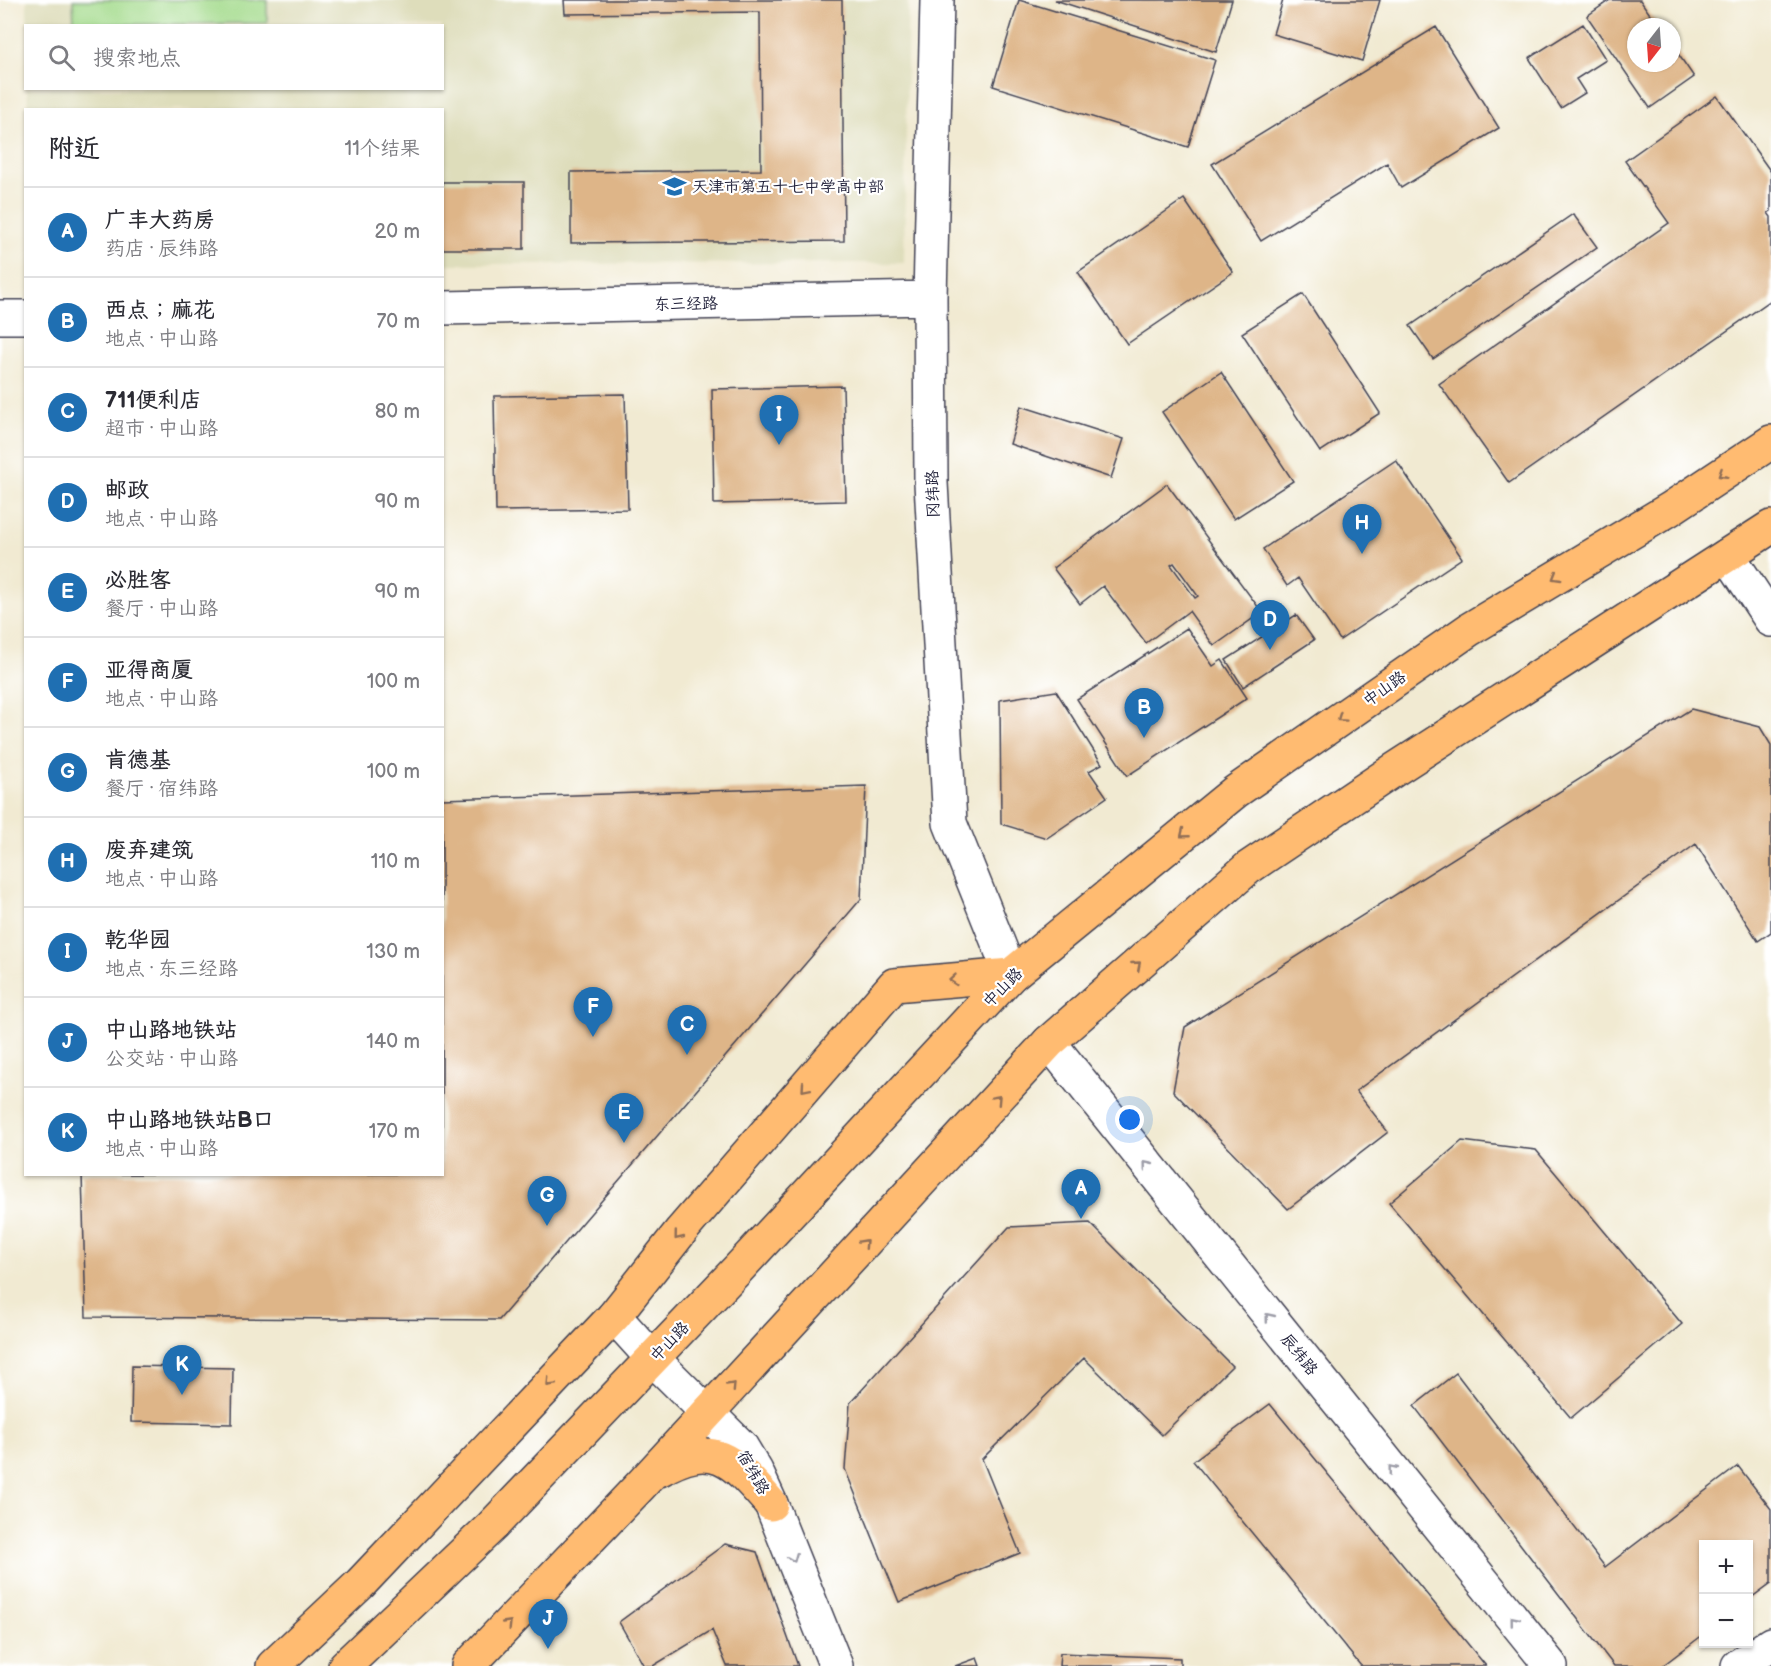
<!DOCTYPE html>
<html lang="zh">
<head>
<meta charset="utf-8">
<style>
	:root { --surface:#fff; --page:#f2f2f3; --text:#2b2b33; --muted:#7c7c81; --line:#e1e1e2; --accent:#1f6fb2 }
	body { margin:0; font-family:"Balsamiq Sans","LXGW WenKai TC",sans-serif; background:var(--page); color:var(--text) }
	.controls { position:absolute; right:18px; bottom:18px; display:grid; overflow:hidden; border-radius:0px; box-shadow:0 2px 4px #0004 }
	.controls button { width:54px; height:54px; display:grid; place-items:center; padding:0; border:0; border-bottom:2px solid var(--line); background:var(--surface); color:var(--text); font:30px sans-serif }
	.compass { position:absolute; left:1627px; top:18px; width:54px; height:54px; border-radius:50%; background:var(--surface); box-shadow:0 2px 4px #0004; rotate:197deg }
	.you { position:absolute; left:1130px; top:1120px; width:21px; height:21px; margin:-15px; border:4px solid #fff; border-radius:50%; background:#1a73e8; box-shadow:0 0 0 9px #1a73e833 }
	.badge { display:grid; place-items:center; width:39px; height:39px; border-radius:50%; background:var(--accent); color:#fff; font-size:20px; font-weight:700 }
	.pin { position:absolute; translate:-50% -50px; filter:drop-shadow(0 2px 3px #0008) }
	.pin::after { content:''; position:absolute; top:32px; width:21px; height:18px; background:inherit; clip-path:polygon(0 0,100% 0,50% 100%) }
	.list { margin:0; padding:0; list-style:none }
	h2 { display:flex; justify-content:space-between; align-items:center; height:78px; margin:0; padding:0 24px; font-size:26px }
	h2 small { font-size:20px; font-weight:400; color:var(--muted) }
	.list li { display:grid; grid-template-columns:39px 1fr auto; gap:18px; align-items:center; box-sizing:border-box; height:90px; padding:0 24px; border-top:2px solid var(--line) }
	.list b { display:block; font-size:22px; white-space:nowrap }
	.list p { margin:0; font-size:20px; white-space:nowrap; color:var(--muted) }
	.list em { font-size:20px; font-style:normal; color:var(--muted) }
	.icon { flex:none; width:33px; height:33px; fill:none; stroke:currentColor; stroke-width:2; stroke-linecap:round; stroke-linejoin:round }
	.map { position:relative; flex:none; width:1771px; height:1666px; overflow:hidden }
	.search { position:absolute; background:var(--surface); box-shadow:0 2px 4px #0004; left:24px; top:24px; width:420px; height:66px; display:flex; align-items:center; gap:15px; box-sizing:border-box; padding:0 21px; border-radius:0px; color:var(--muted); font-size:22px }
	.panel { position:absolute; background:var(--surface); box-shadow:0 2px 4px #0004; left:24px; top:108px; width:420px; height:1068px; border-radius:0px }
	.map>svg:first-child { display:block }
	.built { fill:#deddbb }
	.garden { fill:#a4db8d; stroke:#637e64; stroke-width:1.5 }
	.building { fill:#deb588; fill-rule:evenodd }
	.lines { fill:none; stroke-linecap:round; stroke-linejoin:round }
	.minor-casing { stroke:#414052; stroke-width:36 }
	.major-casing { stroke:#414052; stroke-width:36 }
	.minor { stroke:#fff; stroke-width:33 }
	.major { stroke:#ffbb71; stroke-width:33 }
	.oneway { stroke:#906e56 }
	.oneway2 { stroke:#9c9ca7 }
	.labels { text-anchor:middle; stroke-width:4.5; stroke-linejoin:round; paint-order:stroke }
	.poi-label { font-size:16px; fill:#22223b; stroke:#fff; text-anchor:start }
	.street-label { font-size:16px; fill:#22223b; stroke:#fff }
</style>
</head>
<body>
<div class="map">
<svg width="1771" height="1666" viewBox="0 0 1771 1666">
	<rect width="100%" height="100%" fill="#fff"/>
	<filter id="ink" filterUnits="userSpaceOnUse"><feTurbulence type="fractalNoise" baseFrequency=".0167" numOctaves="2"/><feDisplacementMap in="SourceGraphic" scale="12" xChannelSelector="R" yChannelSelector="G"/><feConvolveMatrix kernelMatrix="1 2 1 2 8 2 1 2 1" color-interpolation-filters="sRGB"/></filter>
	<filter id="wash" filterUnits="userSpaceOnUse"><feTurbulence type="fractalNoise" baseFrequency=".008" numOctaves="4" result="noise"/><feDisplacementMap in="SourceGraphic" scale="24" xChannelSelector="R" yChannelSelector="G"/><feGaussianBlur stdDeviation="1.35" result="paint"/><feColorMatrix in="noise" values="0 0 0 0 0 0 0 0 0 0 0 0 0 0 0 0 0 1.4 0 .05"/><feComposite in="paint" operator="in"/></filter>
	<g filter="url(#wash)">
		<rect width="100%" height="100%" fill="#f1ead2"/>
		<path class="built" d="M27,0H908L904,263L443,264L442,110L28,109L27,89L442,88V26L27,25Z"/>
		<path class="garden" d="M73,0H267V23L74,25Z"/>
		<g id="blocks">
			<path class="building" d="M564,0H842L844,241L571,243V172L761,170L760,12L565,14Z
				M1019,0L1215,60L1188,147L993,86Z
				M1055,0H1232L1216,52Z
				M1283,0H1380L1362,61L1273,34Z
				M1610,0H1640L1659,27H1636V63H1672V45L1694,77L1650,108L1587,16Z
				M1583,24L1606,60L1576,79L1585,93L1561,108L1529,58Z
				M1436,27L1499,128L1401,188L1387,163L1261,241L1212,164Z
				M1717,96L1771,172V211L1768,213L1771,217V300L1509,483L1439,384L1669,223L1625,161Z
				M442,182H524V249H442Z
				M1184,199L1233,272L1127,344L1078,272Z
				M1573,214L1597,247L1433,359L1410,326Z
				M1303,294L1380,413L1320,452L1242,333Z
				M1221,372L1293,481L1234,519L1162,412Z
				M843,386L846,501L714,504L712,389Z
				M625,394L628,509L496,511L494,396Z
				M1021,406L1124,439L1111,478L1010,444Z
				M1396,460L1462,558L1340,640L1298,578L1287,586L1263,549Z
				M1167,484L1262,612L1214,646L1189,611L1146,643L1103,586L1080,604L1053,568ZM1174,563L1198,596L1195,598L1171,565Z
				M1296,615L1314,640L1243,687L1226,660Z
				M1187,628L1213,666L1222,660L1247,698L1127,776L1077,699Z
				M1056,691L1102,764L1089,771L1107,797L1047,838L1001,824L1000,700Z
				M1691,709L1760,727L1771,745V932L1758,941L1696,844L1356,1091L1388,1132L1288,1209L1173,1091L1185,1027Z
				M866,786L861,899L499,1320L86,1317L82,1174H442V799Z
				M1462,1141L1536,1150L1682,1324L1571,1418L1389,1203Z
				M1090,1223L1232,1366L1162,1435L1084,1358L982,1459L1020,1553L899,1602L845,1469L850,1403L1009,1227Z
				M132,1366L233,1368L232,1424L131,1422Z
				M1456,1373L1605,1567L1738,1466L1771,1509V1583L1748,1600V1544H1704V1634L1662,1666H1614L1414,1406Z
				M1270,1404L1486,1666H1361L1193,1461Z
				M725,1544L757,1552L798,1666H727L712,1630L653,1666H644L619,1622Z
				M1060,1653L1180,1658V1666H1059Z
				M977,1658L980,1666H955Z"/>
		</g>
	</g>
	<g filter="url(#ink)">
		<use href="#blocks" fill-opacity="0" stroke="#414052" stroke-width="1.5"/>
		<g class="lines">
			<defs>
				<path id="minor" d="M937,0L930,298L931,483L950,823L1011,975
					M442,308L930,298
					M0,317H26
					M1728,555L1771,620
					M1049,1042L1551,1666
					M614,1316L653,1359L741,1446L756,1471L771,1504L836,1666
					M1738,1666L1771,1644"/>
				<path id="major" d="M659,1470C715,1438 733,1461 771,1504
					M273,1666L360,1584L614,1316L681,1231L894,985L1011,975
					M345,1666L492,1526L738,1269L1011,975L1235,792L1470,629L1670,509L1771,442
					M468,1666L640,1486L1049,1042L1248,868L1394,770L1771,527"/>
			</defs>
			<use href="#minor" class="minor-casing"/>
			<use href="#major" class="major-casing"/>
			<use href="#minor" class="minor"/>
			<use href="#major" class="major"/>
		</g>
		<defs><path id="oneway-chevron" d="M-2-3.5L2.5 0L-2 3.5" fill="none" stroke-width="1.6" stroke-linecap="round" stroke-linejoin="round" transform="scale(1.5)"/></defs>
		<g class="oneway">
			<use href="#oneway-chevron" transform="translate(1722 474) rotate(147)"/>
			<use href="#oneway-chevron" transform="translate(1556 577) rotate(149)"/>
			<use href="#oneway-chevron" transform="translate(1341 718) rotate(145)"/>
			<use href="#oneway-chevron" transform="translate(1184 834) rotate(141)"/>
			<use href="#oneway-chevron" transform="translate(1137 965) rotate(-41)"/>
			<use href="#oneway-chevron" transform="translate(953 980) rotate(175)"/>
			<use href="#oneway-chevron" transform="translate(805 1088) rotate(131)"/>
			<use href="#oneway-chevron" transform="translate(997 1099) rotate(-47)"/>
			<use href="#oneway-chevron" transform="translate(678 1236) rotate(129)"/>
			<use href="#oneway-chevron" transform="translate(864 1243) rotate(-47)"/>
			<use href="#oneway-chevron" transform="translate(550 1383) rotate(133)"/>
			<use href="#oneway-chevron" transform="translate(732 1386) rotate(-47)"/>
			<use href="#oneway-chevron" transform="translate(508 1624) rotate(-46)"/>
		</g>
		<g class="oneway2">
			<use href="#oneway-chevron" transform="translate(1147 1165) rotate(-129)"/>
			<use href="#oneway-chevron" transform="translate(1269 1317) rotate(-129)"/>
			<use href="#oneway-chevron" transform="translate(1392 1469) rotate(-129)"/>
			<use href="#oneway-chevron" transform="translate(793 1558) rotate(68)"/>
			<use href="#oneway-chevron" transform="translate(1514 1620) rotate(-129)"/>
		</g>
	</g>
	<defs>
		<symbol id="school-bare" viewBox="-9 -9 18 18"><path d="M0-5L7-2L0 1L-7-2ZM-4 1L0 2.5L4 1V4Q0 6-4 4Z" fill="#1f6fb2" stroke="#fff" stroke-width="2.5" paint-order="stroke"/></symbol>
	</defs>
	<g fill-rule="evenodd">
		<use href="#school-bare" x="658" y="170" width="33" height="33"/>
	</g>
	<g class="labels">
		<g class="poi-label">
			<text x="692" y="192">天津市第五十七中学高中部</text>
		</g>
		<g class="street-label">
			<text transform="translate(686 303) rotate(-1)" y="6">东三经路</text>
			<text transform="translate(932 494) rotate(-92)" y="6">冈纬路</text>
			<text transform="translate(1384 688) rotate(-35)" y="6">中山路</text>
			<text transform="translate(1002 987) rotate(-45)" y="6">中山路</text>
			<text transform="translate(669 1341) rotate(-46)" y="6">中山路</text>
			<text transform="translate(1300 1354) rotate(51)" y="6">辰纬路</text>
			<text transform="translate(754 1472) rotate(61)" y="6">宿纬路</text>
		</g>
	</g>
</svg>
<div class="controls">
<button>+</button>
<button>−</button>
</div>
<svg class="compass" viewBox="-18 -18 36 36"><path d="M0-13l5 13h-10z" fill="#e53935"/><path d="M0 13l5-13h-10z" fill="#7c7c81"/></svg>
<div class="you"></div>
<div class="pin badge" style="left:1081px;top:1219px">A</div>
<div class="pin badge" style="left:1144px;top:738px">B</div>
<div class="pin badge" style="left:687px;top:1055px">C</div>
<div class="pin badge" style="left:1270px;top:650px">D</div>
<div class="pin badge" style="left:624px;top:1143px">E</div>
<div class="pin badge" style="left:593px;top:1037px">F</div>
<div class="pin badge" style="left:547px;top:1226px">G</div>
<div class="pin badge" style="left:1362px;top:554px">H</div>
<div class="pin badge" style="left:779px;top:445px">I</div>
<div class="pin badge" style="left:548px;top:1649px">J</div>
<div class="pin badge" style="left:182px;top:1395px">K</div>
<div class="search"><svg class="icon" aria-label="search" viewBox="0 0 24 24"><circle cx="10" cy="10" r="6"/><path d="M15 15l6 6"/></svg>搜索地点</div>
<section class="panel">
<h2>附近<small>11个结果</small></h2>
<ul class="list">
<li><span class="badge">A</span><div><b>广丰大药房</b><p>药店 · 辰纬路</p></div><em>20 m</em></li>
<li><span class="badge">B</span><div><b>西点；麻花</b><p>地点 · 中山路</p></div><em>70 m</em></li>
<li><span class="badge">C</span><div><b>711便利店</b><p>超市 · 中山路</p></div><em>80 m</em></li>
<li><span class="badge">D</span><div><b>邮政</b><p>地点 · 中山路</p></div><em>90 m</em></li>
<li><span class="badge">E</span><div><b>必胜客</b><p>餐厅 · 中山路</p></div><em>90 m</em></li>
<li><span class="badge">F</span><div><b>亚得商厦</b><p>地点 · 中山路</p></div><em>100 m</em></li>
<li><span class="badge">G</span><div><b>肯德基</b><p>餐厅 · 宿纬路</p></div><em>100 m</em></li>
<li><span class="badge">H</span><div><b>废弃建筑</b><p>地点 · 中山路</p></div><em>110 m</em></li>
<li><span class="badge">I</span><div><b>乾华园</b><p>地点 · 东三经路</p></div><em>130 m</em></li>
<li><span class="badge">J</span><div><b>中山路地铁站</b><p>公交站 · 中山路</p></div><em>140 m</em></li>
<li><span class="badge">K</span><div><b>中山路地铁站B口</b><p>地点 · 中山路</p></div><em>170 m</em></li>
</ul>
</section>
</div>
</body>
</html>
